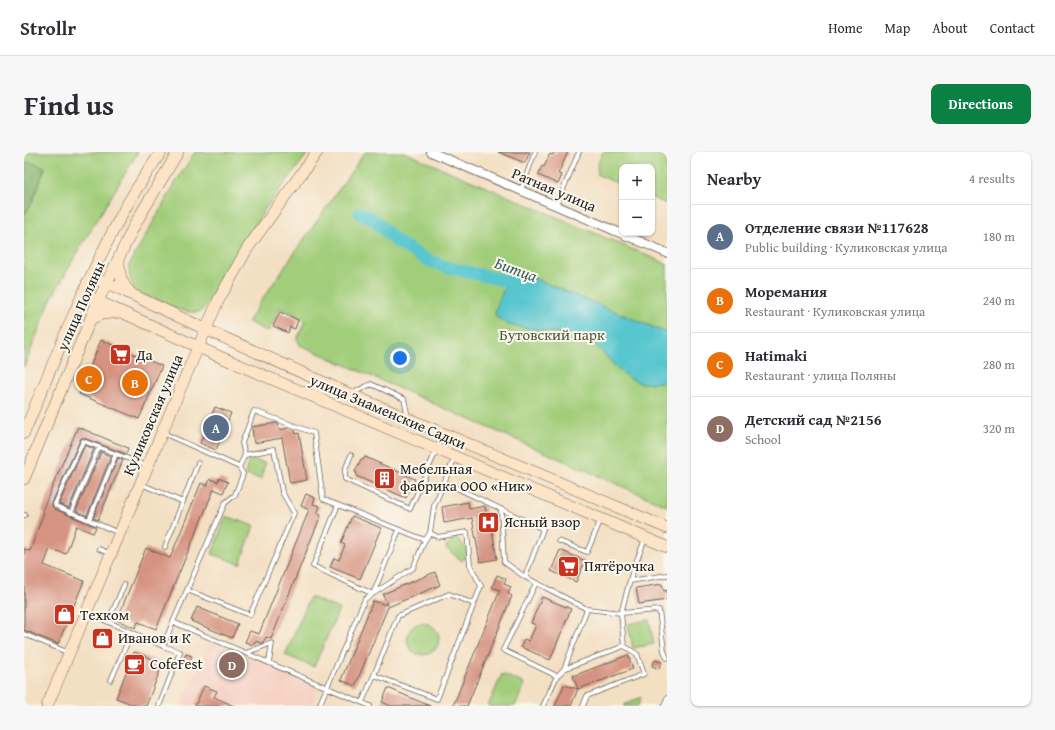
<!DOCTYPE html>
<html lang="en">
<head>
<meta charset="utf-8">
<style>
	:root { --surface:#fff; --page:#f7f7f7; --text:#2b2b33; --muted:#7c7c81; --line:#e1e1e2; --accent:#0b8043 }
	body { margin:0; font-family:"Gentium Book Plus",serif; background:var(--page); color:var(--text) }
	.controls { position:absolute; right:12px; top:12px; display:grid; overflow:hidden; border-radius:8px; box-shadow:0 1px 3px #0004 }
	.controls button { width:36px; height:36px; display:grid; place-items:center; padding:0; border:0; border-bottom:1px solid var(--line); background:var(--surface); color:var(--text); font:20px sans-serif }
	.you { position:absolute; left:376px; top:206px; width:14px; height:14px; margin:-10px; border:3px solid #fff; border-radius:50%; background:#1a73e8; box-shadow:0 0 0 6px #1a73e833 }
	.badge { display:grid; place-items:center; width:26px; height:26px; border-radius:50%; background:var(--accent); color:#fff; font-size:13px; font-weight:700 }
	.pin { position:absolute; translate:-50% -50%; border:2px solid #fff; box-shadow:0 1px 4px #0006 }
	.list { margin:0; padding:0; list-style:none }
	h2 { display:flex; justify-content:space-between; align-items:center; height:52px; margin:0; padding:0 16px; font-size:17px }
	h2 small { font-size:13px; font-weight:400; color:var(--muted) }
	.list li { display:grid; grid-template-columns:26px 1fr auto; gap:12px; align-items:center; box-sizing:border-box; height:64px; padding:0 16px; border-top:1px solid var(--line) }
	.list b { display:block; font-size:15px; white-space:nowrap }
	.list p { margin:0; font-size:13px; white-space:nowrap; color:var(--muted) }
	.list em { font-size:13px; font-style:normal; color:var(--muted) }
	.map { position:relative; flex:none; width:643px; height:554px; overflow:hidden; border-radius:8px }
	header { display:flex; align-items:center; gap:24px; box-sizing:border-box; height:56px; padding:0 20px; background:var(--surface); border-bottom:1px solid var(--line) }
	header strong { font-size:19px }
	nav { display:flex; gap:22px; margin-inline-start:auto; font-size:14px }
	.intro { display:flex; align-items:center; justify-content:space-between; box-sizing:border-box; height:96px; padding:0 24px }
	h1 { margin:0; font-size:28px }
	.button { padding:10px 18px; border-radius:8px; background:var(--accent); color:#fff; font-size:14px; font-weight:700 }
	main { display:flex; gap:24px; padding:0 24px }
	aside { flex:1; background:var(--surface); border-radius:8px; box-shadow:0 1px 3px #0004 }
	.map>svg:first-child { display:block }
	.built { fill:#f6d2c5 }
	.industrial { fill:#d1bfbf }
	.green { fill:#a2cd7a; stroke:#5f744b }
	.forest { fill:#81b06a; stroke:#4e6643 }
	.water { fill:#59c6cf; stroke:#3a7176 }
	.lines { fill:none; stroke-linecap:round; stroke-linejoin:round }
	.river { stroke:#59c6cf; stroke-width:13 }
	.building { fill:#d69381 }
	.lane-casing { stroke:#676056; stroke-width:5.5 }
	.street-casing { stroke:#676056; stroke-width:10 }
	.secondary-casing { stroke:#676056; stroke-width:12 }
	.lane { stroke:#fff; stroke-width:4 }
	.street { stroke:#fff; stroke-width:8 }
	.secondary { stroke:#fee4c6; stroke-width:11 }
	.labels { text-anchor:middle; stroke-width:4; stroke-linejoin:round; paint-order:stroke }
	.street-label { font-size:15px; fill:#1c1c1c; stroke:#fbf7ec }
	.park-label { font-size:15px; fill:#4b5a3d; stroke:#fbf7ec }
	.poi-label { font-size:15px; fill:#1c1c1c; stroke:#fbf7ec; text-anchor:start }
	.water-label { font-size:16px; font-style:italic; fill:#346064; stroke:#fbf7ec }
</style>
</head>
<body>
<header>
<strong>Strollr</strong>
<nav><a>Home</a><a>Map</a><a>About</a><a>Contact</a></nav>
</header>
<div class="intro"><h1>Find us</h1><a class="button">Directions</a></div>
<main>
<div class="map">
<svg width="643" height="554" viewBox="0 0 643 554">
	<rect width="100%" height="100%" fill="#fbf7ec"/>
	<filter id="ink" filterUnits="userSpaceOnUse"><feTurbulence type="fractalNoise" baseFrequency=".025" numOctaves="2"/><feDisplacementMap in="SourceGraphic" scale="8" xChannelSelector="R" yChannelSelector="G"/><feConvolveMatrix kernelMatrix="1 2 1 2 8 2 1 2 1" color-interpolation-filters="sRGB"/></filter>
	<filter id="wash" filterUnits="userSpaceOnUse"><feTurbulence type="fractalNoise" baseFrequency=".012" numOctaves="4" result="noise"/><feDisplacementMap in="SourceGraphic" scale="16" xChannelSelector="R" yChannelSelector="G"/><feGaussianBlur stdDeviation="0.9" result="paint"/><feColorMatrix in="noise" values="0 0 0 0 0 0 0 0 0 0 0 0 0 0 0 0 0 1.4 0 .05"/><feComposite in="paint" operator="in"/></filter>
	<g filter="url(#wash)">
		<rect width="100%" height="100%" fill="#f3dfc2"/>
		<path class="built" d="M186,490L294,536L286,554H158Z"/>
		<path class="industrial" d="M54,274L105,296L69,381L18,359Z"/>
		<path class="green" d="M0,0H114L56,96L26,149L0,215V63L7,53L21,16L5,10L0,14Z
			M171,0H246L247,1L249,0H285L241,57L186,149L176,160C154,162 133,148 112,139C106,130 104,122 106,111L153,28Z
			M341,0H380L643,112V354L276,193L273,187L281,169L270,162L256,156L244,180L224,170L239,146Z
			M579,0H631L643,5V52L628,46V15H598V33L574,23L573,14Z
			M225,307L241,311L237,327L221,323Z
			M202,364L230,374L216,412L188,402Z
			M432,385L446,400L438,409L421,395Z
			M286,445L315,457L290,515L261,503Z
			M625,468L630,492L609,496L604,472Z
			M383 487a16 16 0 1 1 32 0a16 16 0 1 1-32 0Z
			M478,522L501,532L491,554H464Z
			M617,545L614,554H599L600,553Z"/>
		<path class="forest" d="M5,10L21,15L7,53L0,63V14Z"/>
		<path class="water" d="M498,123L507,125L643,181V230L616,231L604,225L593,216L571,192L545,183L485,173L472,165L471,159L483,129Z"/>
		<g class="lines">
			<path class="river" d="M336,61L349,67L372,89L401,107L422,115L483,129L498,136"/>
		</g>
		<g id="blocks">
			<path class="building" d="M474,0H506L501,11Z
				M530,0H544L534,22L538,23L534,32L514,23L518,14L520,15L526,2L529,3Z
				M256,160L274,168L271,177L266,175L264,181L249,174Z
				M77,188L138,214L115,267L55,242Z
				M191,255L207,261L192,298L176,291Z
				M252,271H254L255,278L265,276L271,278L272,282L275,281L283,328L266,331L258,286L230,291L228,275Z
				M54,275L104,296L102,302L60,286H57L28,351V354L31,357L72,375L69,381L52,374L42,402L26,397L20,413L60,429L34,492L0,478V397L6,399L20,360L18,359Z
				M61,293L70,297L45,356L35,352Z
				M77,300L87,304L63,364L52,359Z
				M341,305L391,327L382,346L332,324L333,321L331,320L337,307L339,308Z
				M94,306L99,308L74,368L69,366Z
				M195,326L204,330L199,341L190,337L132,477L114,470L111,476L93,468L122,396L146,406L177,331L183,334L186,327L194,330Z
				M282,342L291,346L289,352L296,354L293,362L297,363L247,487L242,485L239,491H237L231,489L229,493L221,490L226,479L235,482L285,358L277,354Z
				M444,350L445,357L461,354L462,361H465L473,407L456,410L448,366L420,371L418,355Z
				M328,364L357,376L336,427L306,415L310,406L315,408L321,393L317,391Z
				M536,398L561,409L552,430L527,419Z
				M411,420L416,433L364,455L331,534L317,528L349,449L363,453L359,442Z
				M473,423L482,427L480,432L487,435L484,442L488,444L443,554H429L476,438L468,435Z
				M638,432L640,439L643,438V448L615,452L612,436Z
				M518,445L547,457L526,508L497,495L500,487L505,489L512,473L507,471Z
				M173,455L214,472L208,486L167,469Z
				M110,500L139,511L122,554H113L92,546Z
				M162,502L168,504L165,510L159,508Z
				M604,503L609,517L554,537L547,554H531L540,533L554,537L549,524Z
				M631,508L638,510L635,517L628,514Z
				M180,534L193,539L190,545L210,554H171Z
				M364,536L406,554H367L358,550Z"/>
		</g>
	</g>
	<g filter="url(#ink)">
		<use href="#blocks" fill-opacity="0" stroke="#676056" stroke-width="1"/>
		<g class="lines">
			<defs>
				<path id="lane" d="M497,38L511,0
					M532,54L555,0
					M329,241L347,232L380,247L384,265
					M139,281L215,315
					M327,303L321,318V327L386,357L413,297
					M420,330L519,377L501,425L563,457L597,461L608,421L621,387
					M117,332L159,350
					M314,353L289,414L349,442L375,378
					M477,357L480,410L501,425
					M47,361L75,295
					M0,363H1
					M65,368L92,302
					M95,381L32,354L31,352L59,289L123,314
					M535,389L563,400L577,367
					M141,395L174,311
					M75,397L87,402
					M606,429L643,423
					M512,431L479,498L533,524
					M163,438L226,463L270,361L258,340L250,297L221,303
					M64,461L139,494L149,470L346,554
					M84,470L100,433
					M149,470L201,351L211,343L219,322L215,315L221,303L218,291L230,259L290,281L299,347L401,388
					M0,482L45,501
					M222,501L248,491L245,511
					M540,517L563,457
					M350,523L374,464L425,442L450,452
					M87,528L108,480
					M338,550L350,523L413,547L457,434L446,413L443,380L414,385L406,381L410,354L431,305
					M135,554L156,500L139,494
					M295,554L341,447L389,416L401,388L406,381
					M519,554L533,524L540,517L600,494
					M559,554L563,544L620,522L613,502L600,494L597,461L635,458L640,499L643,506
					M640,554L643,546"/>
				<path id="street" d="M407,0L643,101"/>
				<path id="secondary" d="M95,107C95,120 96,131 106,140
					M63,131L64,143L69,147L194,204L643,395
					M63,131L71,128L79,129L181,177L321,240L643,376
					M66,167L78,162L96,160
					M0,281C31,207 60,132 98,62C109,40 124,20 137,0
					M0,327L74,149L111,72L154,0
					M23,554L160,228L194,149L223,97L293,0"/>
			</defs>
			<use href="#lane" class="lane-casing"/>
			<use href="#street" class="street-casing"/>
			<use href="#secondary" class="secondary-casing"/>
			<use href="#lane" class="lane"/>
			<use href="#street" class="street"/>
			<use href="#secondary" class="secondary"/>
		</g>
	</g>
	<defs>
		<symbol id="supermarket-square" viewBox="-11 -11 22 22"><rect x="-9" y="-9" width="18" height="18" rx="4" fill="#c8321e" stroke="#fbf7ec"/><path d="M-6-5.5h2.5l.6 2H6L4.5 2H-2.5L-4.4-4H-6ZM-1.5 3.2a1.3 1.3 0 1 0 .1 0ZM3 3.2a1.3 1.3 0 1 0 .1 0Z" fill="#fff"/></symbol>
		<symbol id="building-square" viewBox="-11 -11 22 22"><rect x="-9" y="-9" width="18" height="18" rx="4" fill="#c8321e" stroke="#fbf7ec"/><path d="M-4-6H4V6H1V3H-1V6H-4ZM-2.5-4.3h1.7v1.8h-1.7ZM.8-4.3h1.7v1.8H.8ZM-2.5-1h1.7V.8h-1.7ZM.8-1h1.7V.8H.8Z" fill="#fff"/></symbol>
		<symbol id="hospital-square" viewBox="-11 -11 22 22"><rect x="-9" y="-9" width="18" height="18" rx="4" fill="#c8321e" stroke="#fbf7ec"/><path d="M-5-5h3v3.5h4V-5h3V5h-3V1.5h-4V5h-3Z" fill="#fff"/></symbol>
		<symbol id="shop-square" viewBox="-11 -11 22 22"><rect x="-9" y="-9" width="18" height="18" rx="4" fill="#c8321e" stroke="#fbf7ec"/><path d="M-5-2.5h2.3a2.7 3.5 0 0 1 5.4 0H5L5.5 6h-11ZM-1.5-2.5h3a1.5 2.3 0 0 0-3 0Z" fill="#fff"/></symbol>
		<symbol id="cafe-square" viewBox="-11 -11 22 22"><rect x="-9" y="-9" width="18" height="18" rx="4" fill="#c8321e" stroke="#fbf7ec"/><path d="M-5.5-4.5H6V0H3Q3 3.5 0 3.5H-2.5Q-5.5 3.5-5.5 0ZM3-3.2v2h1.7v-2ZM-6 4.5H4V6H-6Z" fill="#fff"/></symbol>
	</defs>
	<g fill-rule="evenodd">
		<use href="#supermarket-square" x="84" y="190" width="25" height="25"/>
		<use href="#building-square" x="348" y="314" width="25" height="25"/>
		<use href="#hospital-square" x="452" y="358" width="25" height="25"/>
		<use href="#supermarket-square" x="532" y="402" width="25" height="25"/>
		<use href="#shop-square" x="28" y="450" width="25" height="25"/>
		<use href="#shop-square" x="66" y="474" width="25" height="25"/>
		<use href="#cafe-square" x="98" y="500" width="25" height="25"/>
	</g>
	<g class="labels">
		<g class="street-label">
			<text transform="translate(530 38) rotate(23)" y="5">Ратная улица</text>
			<text transform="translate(57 154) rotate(-66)" y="5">улица Поляны</text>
			<text transform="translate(364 260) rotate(23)" y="5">улица Знаменские Садки</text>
			<text transform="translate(129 263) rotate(-67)" y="5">Куликовская улица</text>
		</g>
		<g class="park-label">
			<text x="528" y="188">Бутовский парк</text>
		</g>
		<g class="poi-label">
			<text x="112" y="208">Да</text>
			<text x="376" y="322">Мебельная<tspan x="376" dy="17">фабрика ООО «Ник»</tspan></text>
			<text x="480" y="375">Ясный взор</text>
			<text x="560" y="419">Пятёрочка</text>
			<text x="56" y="468">Техком</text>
			<text x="94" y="491">Иванов и К</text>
			<text x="126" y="517">CofeFest</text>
		</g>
		<g class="water-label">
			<text transform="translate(492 117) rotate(20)" y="6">Битца</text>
		</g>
	</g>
</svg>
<div class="controls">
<button>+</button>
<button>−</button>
</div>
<div class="you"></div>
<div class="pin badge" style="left:192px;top:276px;background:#5c6f8a">A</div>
<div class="pin badge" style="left:111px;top:231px;background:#e8710a">B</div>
<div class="pin badge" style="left:65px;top:227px;background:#e8710a">C</div>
<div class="pin badge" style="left:208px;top:513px;background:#8d6e63">D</div>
</div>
<aside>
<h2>Nearby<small>4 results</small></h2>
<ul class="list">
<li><span class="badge" style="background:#5c6f8a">A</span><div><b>Отделение связи №117628</b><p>Public building · Куликовская улица</p></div><em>180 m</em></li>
<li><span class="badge" style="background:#e8710a">B</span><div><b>Моремания</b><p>Restaurant · Куликовская улица</p></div><em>240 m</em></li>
<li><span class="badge" style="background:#e8710a">C</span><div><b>Hatimaki</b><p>Restaurant · улица Поляны</p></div><em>280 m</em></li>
<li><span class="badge" style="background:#8d6e63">D</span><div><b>Детский сад №2156</b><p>School</p></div><em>320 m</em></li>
</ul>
</aside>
</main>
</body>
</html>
